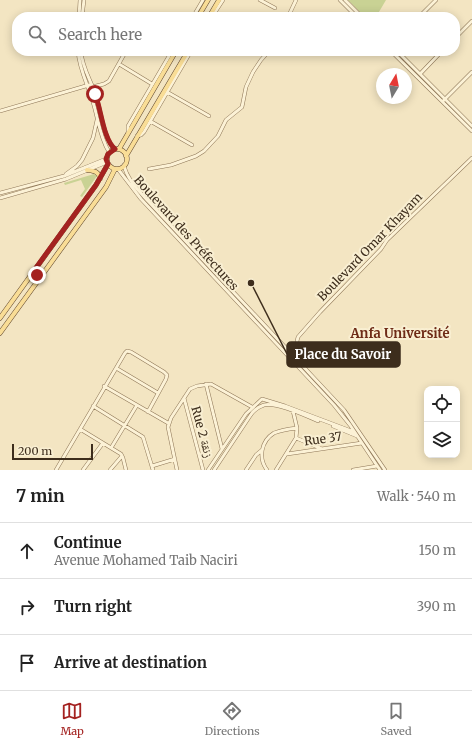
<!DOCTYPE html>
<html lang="en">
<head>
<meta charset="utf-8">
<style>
	:root { --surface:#fff; --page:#f6f6f6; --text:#222; --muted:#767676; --line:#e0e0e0; --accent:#a42220 }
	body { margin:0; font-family:Merriweather,"Noto Naskh Arabic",serif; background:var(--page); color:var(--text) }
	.controls { position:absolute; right:12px; bottom:12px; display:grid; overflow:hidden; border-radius:8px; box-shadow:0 2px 10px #0003 }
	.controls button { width:36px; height:36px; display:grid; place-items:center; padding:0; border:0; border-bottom:1px solid var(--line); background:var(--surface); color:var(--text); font:20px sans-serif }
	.compass { position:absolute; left:376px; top:68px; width:36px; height:36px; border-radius:50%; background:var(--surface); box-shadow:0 2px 10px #0003; rotate:10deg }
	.scale { position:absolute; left:12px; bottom:10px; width:81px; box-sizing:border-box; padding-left:4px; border:2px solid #3d2d1c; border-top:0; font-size:11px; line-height:14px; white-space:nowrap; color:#3d2d1c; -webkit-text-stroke:3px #f9efd2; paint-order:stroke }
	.stop { position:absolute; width:12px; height:12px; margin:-9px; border:3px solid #a42220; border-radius:50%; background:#fff }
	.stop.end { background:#a42220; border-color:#fff; box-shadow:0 1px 4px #0008 }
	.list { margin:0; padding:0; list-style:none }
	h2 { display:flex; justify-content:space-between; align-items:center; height:52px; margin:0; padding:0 16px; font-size:17px }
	h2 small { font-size:13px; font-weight:400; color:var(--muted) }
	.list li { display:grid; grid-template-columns:26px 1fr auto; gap:12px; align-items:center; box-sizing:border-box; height:56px; padding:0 16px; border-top:1px solid var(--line) }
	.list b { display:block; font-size:15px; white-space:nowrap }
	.list p { margin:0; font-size:13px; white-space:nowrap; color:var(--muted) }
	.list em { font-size:13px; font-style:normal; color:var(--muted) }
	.icon { flex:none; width:22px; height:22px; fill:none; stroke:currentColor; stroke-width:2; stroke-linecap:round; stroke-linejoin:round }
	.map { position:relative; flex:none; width:472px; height:470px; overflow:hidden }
	.search { position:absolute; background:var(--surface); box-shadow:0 2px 10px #0003; left:12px; right:12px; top:12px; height:44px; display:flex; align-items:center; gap:10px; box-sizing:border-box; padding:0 14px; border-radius:16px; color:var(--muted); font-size:15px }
	.sheet { height:220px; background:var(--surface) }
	nav { display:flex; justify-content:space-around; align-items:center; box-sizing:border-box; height:56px; border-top:1px solid var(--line); background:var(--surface); font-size:11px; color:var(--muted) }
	nav a { display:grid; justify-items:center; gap:2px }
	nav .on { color:var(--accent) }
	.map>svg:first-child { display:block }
	.green { fill:#c9d294 }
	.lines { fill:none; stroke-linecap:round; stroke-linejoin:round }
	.minor-casing { stroke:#8e7657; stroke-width:4 }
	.major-casing { stroke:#5c432b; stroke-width:5 }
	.minor { stroke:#fcf2d6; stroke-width:3 }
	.major { stroke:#f9dd96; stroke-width:4 }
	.route { stroke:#a42220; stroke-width:5 }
	.labels { text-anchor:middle; stroke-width:4; stroke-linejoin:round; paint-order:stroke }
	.street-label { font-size:12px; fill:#3d2d1c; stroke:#f9efd2 }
	.neighbourhood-label { font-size:13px; font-weight:bold; fill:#6e2b17; stroke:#f9efd2 }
	.leader { fill:none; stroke:#3d2d1c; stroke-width:1.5 }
	.callout-dot { fill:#3d2d1c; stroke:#f9efd2; stroke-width:1.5 }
	.callout { fill:#3d2d1c; stroke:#3d2d1c; stroke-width:1.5 }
	.callout-label { font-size:13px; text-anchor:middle; font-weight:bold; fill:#fff }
</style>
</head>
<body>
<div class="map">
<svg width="472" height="470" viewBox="0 0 472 470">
	<rect width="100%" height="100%" fill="#f3e5c2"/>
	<path class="green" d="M348,0H386L376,17H365Z
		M94,174L97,176L82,197L80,196L85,189L81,180L65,185L64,183Z"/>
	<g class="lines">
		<defs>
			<path id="minor" d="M260,0L275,8
				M340,0L357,17
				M345,0L362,17
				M215,13L221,17
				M79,17L80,0
				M82,17L84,0
				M193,17L203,0
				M212,17L223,0
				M288,17L296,0
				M419,17L436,0
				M455,38L472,21
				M78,51C79,68 87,83 92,99C98,116 99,136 109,152
				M81,51C82,68 91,80 96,96C101,110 104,140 115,149
				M391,51L472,131
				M397,51L472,126
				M119,64L152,84
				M420,74L442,51
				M92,87L104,84L109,81L126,51
				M167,92L209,116
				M444,100L472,72
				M0,111L89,85
				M150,121L192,145
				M128,132V126L172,51
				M137,136L141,135L144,132L191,51
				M124,165C126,178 140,192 148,201L344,410L385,470
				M118,169L141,199L334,405L350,425L380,470
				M149,169L171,165L196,156L204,151L218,136L226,120L242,107L246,87L253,72L261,60L269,51
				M66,174L77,166L82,160L93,138L97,120
				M0,193L64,176L106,159
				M0,198L66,179L107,162
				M293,356C300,346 295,346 298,337L320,312L381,249L387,240L472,158
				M116,368L158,393
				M206,384L222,449
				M104,386L168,423
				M184,398L203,470
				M93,406L143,437L153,470
				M333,426L357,436
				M80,429L121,454L123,458L126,470
				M296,438L320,448
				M111,448L137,405
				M287,454L362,443
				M152,466L175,459
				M56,470L125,353L127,351L131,352L164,372L167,375L166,379L148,412
				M83,470L103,443
				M110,470L122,456
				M177,470L168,427L171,418L190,389L197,386L211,384L252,407
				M208,470L246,414L262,399L285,406L354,432
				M214,470L250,416C253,411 258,407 264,405C275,402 307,416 318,421
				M246,470L256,455L262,450
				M267,470C258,458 261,441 274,433C281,430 289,429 297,428
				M276,470L296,438L297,428L293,411
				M353,470L377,466"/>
			<path id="major" d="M198,17L208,0
				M209,17L219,0
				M107 159a10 10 0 1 1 20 0a10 10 0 1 1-20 0Z
				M119,149L176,51
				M126,156L188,51
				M87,170C94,171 99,171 100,179
				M0,318L96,185L108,164
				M0,333L106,187L115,169"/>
		</defs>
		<use href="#minor" class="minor-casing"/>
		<use href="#major" class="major-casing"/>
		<use href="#minor" class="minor"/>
		<use href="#major" class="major"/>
	</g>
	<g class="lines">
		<path class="route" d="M37,275L33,272L96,185L108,164L106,159L108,154L115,149C103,139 101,108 95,94"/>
	</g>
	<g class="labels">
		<g class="street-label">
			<text transform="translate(186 233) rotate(48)" y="4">Boulevard des Préfectures</text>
			<text transform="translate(370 247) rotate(-46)" y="4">Boulevard Omar Khayam</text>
			<text transform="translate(202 432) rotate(75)" y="4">Rue 2 زنقة</text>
			<text transform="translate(323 439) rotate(-8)" y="4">Rue 37</text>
		</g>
		<g class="neighbourhood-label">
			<text x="400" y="338">Anfa Université</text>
		</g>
	</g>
	<path class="leader" d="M251 283L287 354"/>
	<circle class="callout-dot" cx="251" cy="283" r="4"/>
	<rect class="callout" x="287" y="342" width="113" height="25" rx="4"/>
	<g class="callout-label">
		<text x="343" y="359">Place du Savoir</text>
	</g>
</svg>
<div class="controls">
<button><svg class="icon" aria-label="locate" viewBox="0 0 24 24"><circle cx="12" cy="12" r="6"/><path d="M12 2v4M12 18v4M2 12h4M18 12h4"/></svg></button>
<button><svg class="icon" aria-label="layers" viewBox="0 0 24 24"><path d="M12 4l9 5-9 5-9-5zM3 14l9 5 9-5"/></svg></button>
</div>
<svg class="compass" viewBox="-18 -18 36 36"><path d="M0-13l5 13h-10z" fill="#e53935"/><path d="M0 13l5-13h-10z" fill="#767676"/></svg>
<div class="scale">200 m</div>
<div class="stop" style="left:95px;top:94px"></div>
<div class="stop end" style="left:37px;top:275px"></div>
<div class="search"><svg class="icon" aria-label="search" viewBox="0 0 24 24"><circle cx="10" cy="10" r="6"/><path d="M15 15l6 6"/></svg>Search here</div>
</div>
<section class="sheet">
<h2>7 min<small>Walk · 540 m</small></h2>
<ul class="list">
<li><svg class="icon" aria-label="ahead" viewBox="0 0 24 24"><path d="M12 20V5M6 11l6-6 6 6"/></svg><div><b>Continue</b><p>Avenue Mohamed Taib Naciri</p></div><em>150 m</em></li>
<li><svg class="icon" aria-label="right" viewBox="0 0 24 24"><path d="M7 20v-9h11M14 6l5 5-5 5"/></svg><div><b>Turn right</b></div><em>390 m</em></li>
<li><svg class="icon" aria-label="arrive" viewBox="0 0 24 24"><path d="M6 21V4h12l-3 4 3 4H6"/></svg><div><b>Arrive at destination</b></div></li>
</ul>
</section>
<nav>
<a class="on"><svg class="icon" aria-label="map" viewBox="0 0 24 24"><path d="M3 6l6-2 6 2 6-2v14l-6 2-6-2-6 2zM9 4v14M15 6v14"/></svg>Map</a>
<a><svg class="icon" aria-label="directions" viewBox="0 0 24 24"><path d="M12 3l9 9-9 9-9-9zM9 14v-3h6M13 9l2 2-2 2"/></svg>Directions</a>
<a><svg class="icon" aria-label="saved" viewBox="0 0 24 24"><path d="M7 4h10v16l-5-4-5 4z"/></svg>Saved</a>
</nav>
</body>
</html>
